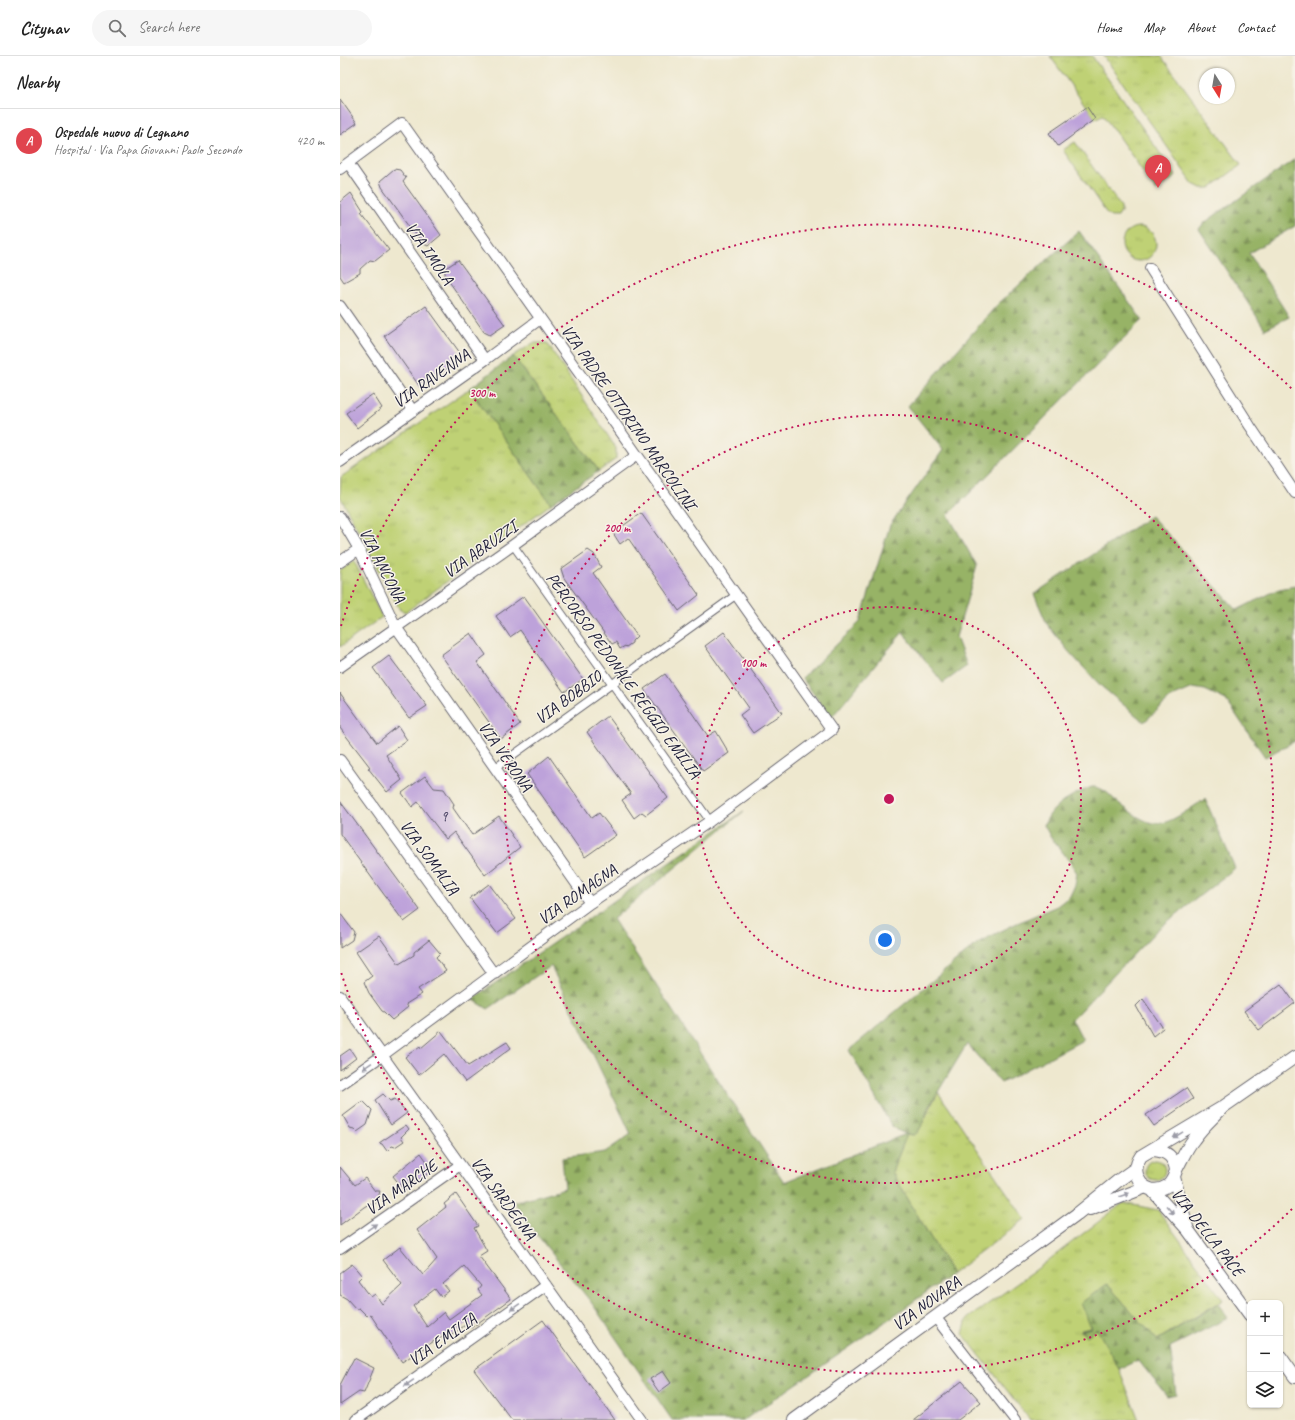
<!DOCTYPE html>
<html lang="en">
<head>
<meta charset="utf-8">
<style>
	:root { --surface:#fff; --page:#f6f6f6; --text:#222; --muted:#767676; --line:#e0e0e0; --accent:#ea580c }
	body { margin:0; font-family:Caveat,sans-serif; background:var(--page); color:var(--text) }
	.controls { position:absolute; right:12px; bottom:12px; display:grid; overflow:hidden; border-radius:6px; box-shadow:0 1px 3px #0004 }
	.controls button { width:36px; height:36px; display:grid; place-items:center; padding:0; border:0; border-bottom:1px solid var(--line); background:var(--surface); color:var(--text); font:20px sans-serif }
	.compass { position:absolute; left:859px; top:12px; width:36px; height:36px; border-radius:50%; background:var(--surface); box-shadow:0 1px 3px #0004; rotate:169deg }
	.you { position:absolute; left:545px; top:884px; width:14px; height:14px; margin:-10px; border:3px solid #fff; border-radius:50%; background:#1a73e8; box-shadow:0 0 0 6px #1a73e833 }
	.badge { display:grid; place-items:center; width:26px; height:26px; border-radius:50%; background:var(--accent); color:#fff; font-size:13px; font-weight:700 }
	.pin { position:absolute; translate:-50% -33px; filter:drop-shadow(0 1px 2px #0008) }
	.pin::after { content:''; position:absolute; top:21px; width:14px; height:12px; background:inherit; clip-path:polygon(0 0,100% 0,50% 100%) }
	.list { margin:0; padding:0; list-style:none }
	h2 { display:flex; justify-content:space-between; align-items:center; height:52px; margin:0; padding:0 16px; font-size:17px }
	h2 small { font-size:13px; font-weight:400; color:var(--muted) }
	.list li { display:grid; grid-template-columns:26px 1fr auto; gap:12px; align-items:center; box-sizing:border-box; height:64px; padding:0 16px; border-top:1px solid var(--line) }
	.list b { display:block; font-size:15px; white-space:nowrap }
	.list p { margin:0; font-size:13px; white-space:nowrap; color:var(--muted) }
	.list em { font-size:13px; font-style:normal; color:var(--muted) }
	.icon { flex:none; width:22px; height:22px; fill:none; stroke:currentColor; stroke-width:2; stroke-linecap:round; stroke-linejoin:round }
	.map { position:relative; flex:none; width:955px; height:1364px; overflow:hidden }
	header { display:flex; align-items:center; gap:24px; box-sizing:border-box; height:56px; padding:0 20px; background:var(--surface); border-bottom:1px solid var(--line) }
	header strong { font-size:19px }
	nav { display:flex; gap:22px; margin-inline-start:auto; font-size:14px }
	.search { width:280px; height:36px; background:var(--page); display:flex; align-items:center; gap:10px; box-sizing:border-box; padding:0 14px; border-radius:22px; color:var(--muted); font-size:15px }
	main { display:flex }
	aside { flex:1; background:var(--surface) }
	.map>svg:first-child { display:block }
	.grass { fill:url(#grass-tufts); stroke:#707a58 }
	.forest { fill:url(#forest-firs); stroke:#5c6a50 }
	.building { fill:#bda2da; fill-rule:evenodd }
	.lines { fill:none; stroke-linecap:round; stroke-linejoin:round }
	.pedestrian-casing { stroke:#69676f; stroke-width:9 }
	.minor-casing { stroke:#69676f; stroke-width:12 }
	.tertiary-casing { stroke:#69676f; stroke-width:14 }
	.pedestrian { stroke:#fff; stroke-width:7 }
	.minor { stroke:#fff; stroke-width:10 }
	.tertiary { stroke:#fff; stroke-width:12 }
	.oneway { fill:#9c9ca7 }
	.ring { fill:none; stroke:#c2185b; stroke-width:2; stroke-dasharray:2 4 }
	.labels { text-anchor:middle; stroke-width:3; stroke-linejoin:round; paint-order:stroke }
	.number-label { font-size:15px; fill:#494263 }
	.street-label { font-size:17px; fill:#22223b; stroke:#f7f3e8 }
	.centre { fill:#c2185b; stroke:#f7f3e8; stroke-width:2 }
	.ring-label { font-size:12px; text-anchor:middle; font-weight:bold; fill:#c2185b; stroke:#f7f3e8; stroke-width:3; stroke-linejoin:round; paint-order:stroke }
</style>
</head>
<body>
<header>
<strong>Citynav</strong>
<div class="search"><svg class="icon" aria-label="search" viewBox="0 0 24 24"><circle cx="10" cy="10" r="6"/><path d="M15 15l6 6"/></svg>Search here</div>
<nav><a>Home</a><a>Map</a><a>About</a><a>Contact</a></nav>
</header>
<main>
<aside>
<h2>Nearby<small></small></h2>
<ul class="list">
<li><span class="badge" style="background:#e0444e">A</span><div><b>Ospedale nuovo di Legnano</b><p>Hospital · Via Papa Giovanni Paolo Secondo</p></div><em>420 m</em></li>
</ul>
</aside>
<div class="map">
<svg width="955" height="1364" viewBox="0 0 955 1364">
	<defs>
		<pattern id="grass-tufts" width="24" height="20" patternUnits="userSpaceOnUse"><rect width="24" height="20" fill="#bfd174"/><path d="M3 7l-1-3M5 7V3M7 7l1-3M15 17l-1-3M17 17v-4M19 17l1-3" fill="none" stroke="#a4b365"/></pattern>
		<pattern id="forest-firs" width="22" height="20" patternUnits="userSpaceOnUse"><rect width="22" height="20" fill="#97b366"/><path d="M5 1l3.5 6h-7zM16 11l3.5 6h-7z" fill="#7b9155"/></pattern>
	</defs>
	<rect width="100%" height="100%" fill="#f7f3e8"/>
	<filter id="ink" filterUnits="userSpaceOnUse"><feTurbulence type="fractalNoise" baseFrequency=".025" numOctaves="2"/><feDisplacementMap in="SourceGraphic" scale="8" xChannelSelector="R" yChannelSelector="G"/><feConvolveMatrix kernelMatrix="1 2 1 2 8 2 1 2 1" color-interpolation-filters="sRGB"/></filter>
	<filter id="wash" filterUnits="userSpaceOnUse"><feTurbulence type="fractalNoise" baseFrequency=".012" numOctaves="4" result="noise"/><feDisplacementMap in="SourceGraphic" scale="16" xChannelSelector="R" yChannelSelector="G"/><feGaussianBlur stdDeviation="0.9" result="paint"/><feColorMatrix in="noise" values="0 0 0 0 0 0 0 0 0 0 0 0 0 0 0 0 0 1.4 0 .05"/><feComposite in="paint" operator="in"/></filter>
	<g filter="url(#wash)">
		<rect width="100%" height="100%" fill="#eee8cf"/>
		<path class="grass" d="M710,0H752L836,120L816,134L763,59L755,63Z
			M764,0H821L901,109L870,132H861L853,128Z
			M735,86L781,151V156L778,161H771L767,158L723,94Z
			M782 188a17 17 0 1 1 34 0a17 17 0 1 1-34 0Z
			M193,287H207L276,392V403L259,415L173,300Z
			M129,333L211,448L66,556L60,554L0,440L1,421Z
			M14,505L42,561L0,591V515Z
			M598,1036L685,1163L612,1218L552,1116L567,1078L572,1079L578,1076Z
			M805 1114a10 10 0 1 1 20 0a10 10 0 1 1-20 0Z
			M783,1147L818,1154L883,1244L817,1284L767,1228L751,1272L741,1274L757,1272L779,1313L799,1364H690L623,1278L627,1263L693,1216Z"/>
		<path class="forest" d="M955,103V170L909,197L949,261L925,273L859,173L864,167Z
			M739,175L802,264L608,459L637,510L616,581L627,610L603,627L563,576L491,662L462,622L520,566L550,469L603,394L568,350L657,249Z
			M173,300L259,415L211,448L129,333Z
			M811,460L897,554L939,533L955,530V685L925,701L886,644L865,634L853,632L832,641L804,666L761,630L729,596L707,568L694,538Z
			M752,731C762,731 768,737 775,744C818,779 822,771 865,743L895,812L817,874L732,963L743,984L661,1027L627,988L590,1049L583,1067L578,1076L574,1079L567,1078L552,1116L612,1218L517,1286L404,1364H332L251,1246L193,1174L174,1146L225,1132L222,1102L265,1096L291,1078L211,910L148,953L132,943L404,755L273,863L444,1126L566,1078L559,1075L551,1069L509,994L639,886L675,868L717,850L730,840L735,829L737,817L728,803L711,782L704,769C712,749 733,738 752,731Z
			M767,1228L817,1284L878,1248L888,1262L830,1291L836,1338L827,1340L798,1304L779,1313L757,1273L747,1280L740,1275L751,1272L741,1247Z"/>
		<g id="blocks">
			<path class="building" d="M0,43L17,67L0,79Z
				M747,51L755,63L718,90L709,77Z
				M54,113L60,114L66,122L63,126L101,179L88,190L82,187L42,131L40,125Z
				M11,137L23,156L21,158L49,194L35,205L30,204L20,213V217L4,226L0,220V146Z
				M118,204L165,269L150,279L144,276L106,221L104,213Z
				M86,250L123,301L80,331L44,280Z
				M33,338L42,352L17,372L6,357Z
				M301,457L359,539L339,555L288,482L280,488L273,477Z
				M248,494L254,498L261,511L253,517L297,580L292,585V587L286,591L285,590L280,593L276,586L272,588L224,522L221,513Z
				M184,540L243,623L224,636L180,574L170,581L156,560Z
				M384,576L442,657L413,677L400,659L409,652L365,590Z
				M131,577L146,599L137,606L180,668L161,683L101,599Z
				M49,600L87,650L69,662L33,612Z
				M325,618L368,680L376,675L389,697L363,715L304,633Z
				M0,637L37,687L58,670L67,684L46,699L62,724L47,736L28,712L30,711L0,672Z
				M268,660L328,742L306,759L302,756L294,762L282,744L291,738L247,676Z
				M209,700L252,762L259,757L276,779L245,801L187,718Z
				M85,720L94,732L104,733L114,748L113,752L132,779L159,760L180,791L145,819L114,776L106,783L78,746L72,751L62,737Z
				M0,745L80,854L64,866L0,778Z
				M149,828L176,863L157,877L130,842Z
				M0,857L14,876L12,884L0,892Z
				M39,880L59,908L74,899V896L89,884L100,897L96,901L106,915L78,933L82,938L66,948L68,951L52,964L44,956L42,955L29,937L24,926L32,920L16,896Z
				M941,928L955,947L919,974L904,955Z
				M803,943L823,972L813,980L796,950Z
				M101,975L128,1010L167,986L171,992L125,1026L104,998L79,1019L65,1001L80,990L81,992Z
				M10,993L16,1002L0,1014V1000Z
				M846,1032L853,1043L814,1070L806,1059Z
				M43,1038L50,1045L55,1043L67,1057L51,1069L35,1044Z
				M23,1045L32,1054L27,1069L17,1076L14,1073L10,1072L3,1060Z
				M66,1069L69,1073L61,1081L64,1085L55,1091L52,1090L47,1095L42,1088L39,1087Z
				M81,1097L93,1114L64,1134L53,1120Z
				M0,1111L15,1129L25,1122L35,1135H40L37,1146L33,1149L29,1148L24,1151L0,1169Z
				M116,1138L138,1170L134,1172L147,1195L139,1200L171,1243L131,1272L128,1267L105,1284L102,1280L62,1306L30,1258L27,1260L19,1252L16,1253L7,1243L0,1239V1217L12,1208L22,1220L18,1224L31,1241L35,1238L42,1248L62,1229L43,1204L60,1191L83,1219L97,1203L77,1174L106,1151L104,1148ZM124,1210L141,1230L138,1234L142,1239L109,1263L104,1256L87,1271L73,1250L95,1233L101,1241L109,1235L103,1228Z
				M203,1264L275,1364H172L134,1314Z
				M14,1302L34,1312L24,1337L19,1336L0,1349V1329Z
				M323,1315L331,1327L319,1336L310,1323Z
				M622,1325L641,1346L618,1364H573Z"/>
		</g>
	</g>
	<g filter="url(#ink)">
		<use href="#blocks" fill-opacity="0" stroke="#69676f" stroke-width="1"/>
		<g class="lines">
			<defs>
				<path id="pedestrian" d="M173,489L370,765
					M155,712L396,539"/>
				<path id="minor" d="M8,107L145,304
					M0,113L62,67L492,674L370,765L250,847L43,999L0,1029
					M810,212L910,370L955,437
					M0,250L73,355
					M0,406L145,304L200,263
					M0,461L19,493L56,571L250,847
					M0,506L19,493
					M0,611L173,489L297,399
					M0,704L89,827L154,918
					M0,940L302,1364
					M0,1193L120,1109
					M596,1262L675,1364
					M16,1364L206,1229"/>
				<path id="tertiary" d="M883,1051C873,1062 862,1071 854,1083C847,1091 842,1103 837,1112C834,1119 834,1125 827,1130C807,1143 787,1120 801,1100L883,1051L955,1001
					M813,1094C827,1095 834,1101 836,1114
					M834,1121L847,1171
					M812,1134L848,1174L910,1259
					M750,1153L806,1131
					M940,1300L955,1321
					M454,1364L737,1158L779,1124L796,1112"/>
			</defs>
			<use href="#pedestrian" class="pedestrian-casing"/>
			<use href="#minor" class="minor-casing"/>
			<use href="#tertiary" class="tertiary-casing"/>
			<use href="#pedestrian" class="pedestrian"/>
			<use href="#minor" class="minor"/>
			<use href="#tertiary" class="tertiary"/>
		</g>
		<defs><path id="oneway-solid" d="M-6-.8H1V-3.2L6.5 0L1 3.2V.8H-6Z"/></defs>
		<g class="oneway">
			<use href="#oneway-solid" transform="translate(27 1010) rotate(145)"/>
			<use href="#oneway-solid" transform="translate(838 1079) rotate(149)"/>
			<use href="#oneway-solid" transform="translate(784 1139) rotate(-20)"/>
			<use href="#oneway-solid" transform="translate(830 1154) rotate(48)"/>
			<use href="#oneway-solid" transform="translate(32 1171) rotate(-35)"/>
			<use href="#oneway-solid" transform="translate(175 1251) rotate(145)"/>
			<use href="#oneway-solid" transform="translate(69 1327) rotate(145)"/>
		</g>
	</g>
	<g class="ring">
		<circle cx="549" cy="743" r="192"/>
		<circle cx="549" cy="743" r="384"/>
		<path d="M952 1153A575 575 0 0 1 1 916M1 570A575 575 0 0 1 952 333"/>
	</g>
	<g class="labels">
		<g class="number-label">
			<text x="104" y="765">9</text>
		</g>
		<g class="street-label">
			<text transform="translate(90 197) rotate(55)" y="6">VIA IMOLA</text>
			<text transform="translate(91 322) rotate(-35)" y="6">VIA RAVENNA</text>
			<text transform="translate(289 361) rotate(55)" y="6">VIA PADRE OTTORINO MARCOLINI</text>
			<text transform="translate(140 493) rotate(-35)" y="6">VIA ABRUZZI</text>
			<text transform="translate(43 509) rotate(63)" y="6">VIA ANCONA</text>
			<text transform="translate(284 619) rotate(54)" y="6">PERCORSO PEDONALE REGGIO EMILIA</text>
			<text transform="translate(228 641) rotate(-36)" y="6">VIA BOBBIO</text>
			<text transform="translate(166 700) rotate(55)" y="6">VIA VERONA</text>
			<text transform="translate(90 801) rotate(54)" y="6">VIA SOMALIA</text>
			<text transform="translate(237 838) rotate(-35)" y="6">VIA ROMAGNA</text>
			<text transform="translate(61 1131) rotate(-35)" y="6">VIA MARCHE</text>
			<text transform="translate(164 1142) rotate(54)" y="6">VIA SARDEGNA</text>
			<text transform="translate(868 1176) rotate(52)" y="6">VIA DELLA PACE</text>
			<text transform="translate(586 1247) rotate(-36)" y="6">VIA NOVARA</text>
			<text transform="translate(102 1283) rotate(-35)" y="6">VIA EMILIA</text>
		</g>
	</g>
	<circle cx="549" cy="743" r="6" class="centre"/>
	<g class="ring-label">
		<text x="142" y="341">300 m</text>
		<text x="277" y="476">200 m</text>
		<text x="413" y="611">100 m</text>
	</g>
</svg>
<div class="controls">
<button>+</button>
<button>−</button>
<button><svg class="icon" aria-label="layers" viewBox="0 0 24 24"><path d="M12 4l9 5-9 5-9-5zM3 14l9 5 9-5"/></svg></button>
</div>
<svg class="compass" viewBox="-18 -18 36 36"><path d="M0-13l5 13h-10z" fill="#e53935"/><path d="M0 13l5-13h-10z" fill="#767676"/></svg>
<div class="you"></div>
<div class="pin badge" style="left:818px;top:132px;background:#e0444e">A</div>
</div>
</main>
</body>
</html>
